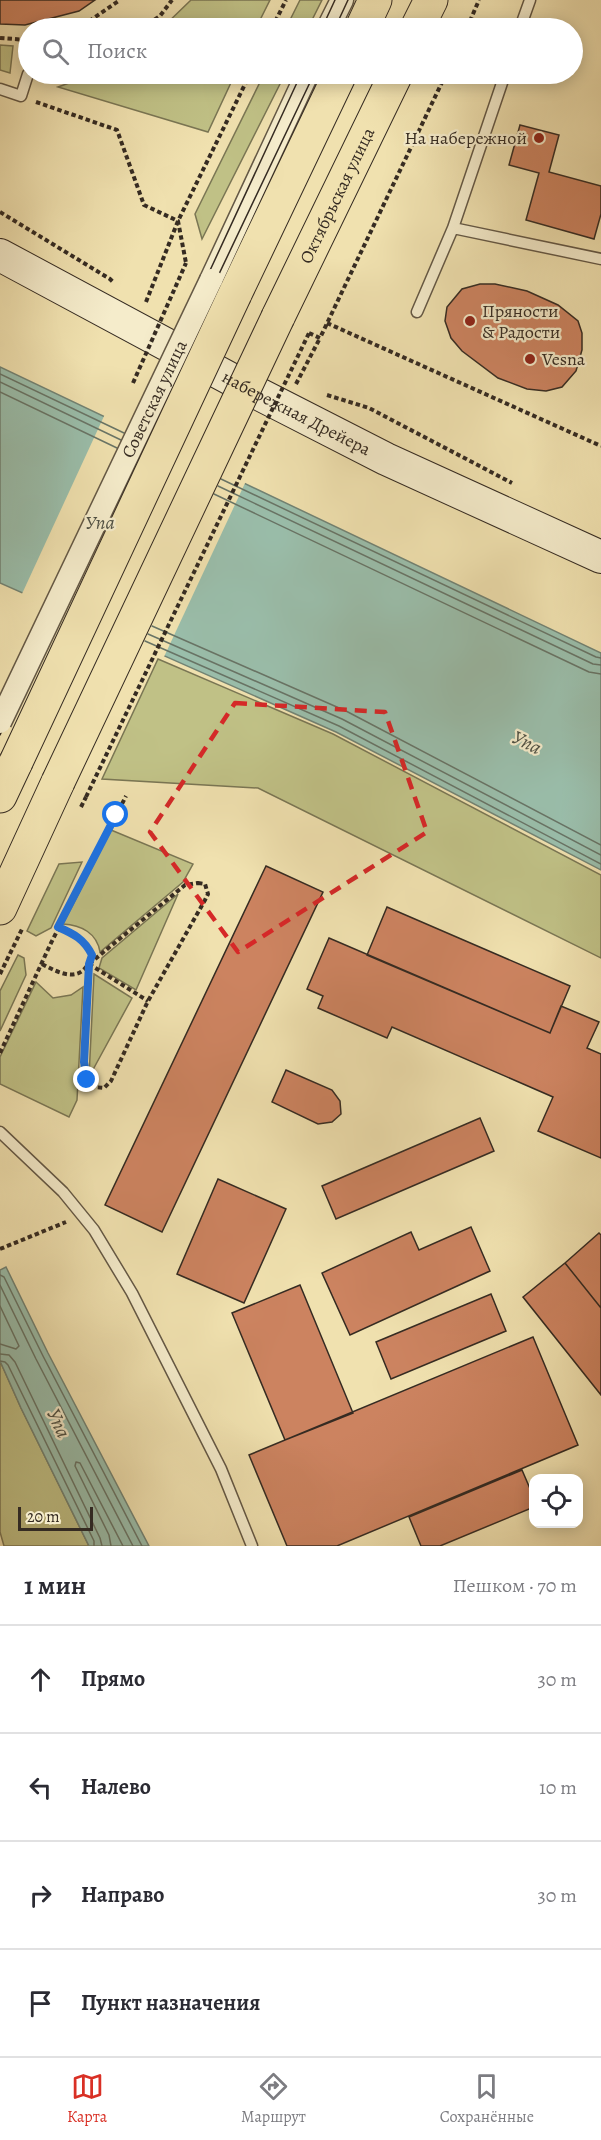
<!DOCTYPE html>
<html lang="ru">
<head>
<meta charset="utf-8">
<style>
	:root { --surface:#fff; --page:#f2f2f3; --text:#2b2b33; --muted:#7c7c81; --line:#e1e1e2; --accent:#d93025 }
	body { margin:0; font-family:Alegreya,serif; background:var(--page); color:var(--text) }
	.controls { position:absolute; right:18px; bottom:18px; display:grid; overflow:hidden; border-radius:12px; box-shadow:0 3px 15px #0003 }
	.controls button { width:54px; height:54px; display:grid; place-items:center; padding:0; border:0; border-bottom:2px solid var(--line); background:var(--surface); color:var(--text); font:30px sans-serif }
	.scale { position:absolute; left:18px; bottom:15px; width:75px; box-sizing:border-box; padding-left:6px; border:3px solid #352b22; border-top:0; font-size:16px; line-height:21px; white-space:nowrap; color:#352b22; -webkit-text-stroke:4px #f5eccb; paint-order:stroke }
	.stop { position:absolute; width:18px; height:18px; margin:-14px; border:4px solid #1a73e8; border-radius:50%; background:#fff }
	.stop.end { background:#1a73e8; border-color:#fff; box-shadow:0 2px 6px #0008 }
	.list { margin:0; padding:0; list-style:none }
	h2 { display:flex; justify-content:space-between; align-items:center; height:78px; margin:0; padding:0 24px; font-size:26px }
	h2 small { font-size:20px; font-weight:400; color:var(--muted) }
	.list li { display:grid; grid-template-columns:39px 1fr auto; gap:18px; align-items:center; box-sizing:border-box; height:108px; padding:0 24px; border-top:2px solid var(--line) }
	.list b { display:block; font-size:22px; white-space:nowrap }
	.list em { font-size:20px; font-style:normal; color:var(--muted) }
	.icon { flex:none; width:33px; height:33px; fill:none; stroke:currentColor; stroke-width:2; stroke-linecap:round; stroke-linejoin:round }
	.map { position:relative; flex:none; width:601px; height:1546px; overflow:hidden }
	.search { position:absolute; background:var(--surface); box-shadow:0 3px 15px #0003; left:18px; right:18px; top:18px; height:66px; display:flex; align-items:center; gap:15px; box-sizing:border-box; padding:0 21px; border-radius:33px; color:var(--muted); font-size:22px }
	.sheet { height:510px; background:var(--surface) }
	nav { display:flex; justify-content:space-around; align-items:center; box-sizing:border-box; height:84px; border-top:2px solid var(--line); background:var(--surface); font-size:16px; color:var(--muted) }
	nav a { display:grid; justify-items:center; gap:3px }
	nav .on { color:var(--accent) }
	.map>svg:first-child { display:block }
	.green { fill:#c0c186; stroke:#7a7654; stroke-width:1.5 }
	.water { fill:#9abeab; stroke:#728374; stroke-width:1.5 }
	.pier { fill:#f0e1af }
	.lines { fill:none; stroke-linecap:round; stroke-linejoin:round }
	.shore { stroke:#687466; stroke-width:1.5 }
	.building { fill:#cc8360; stroke:#352b22; stroke-width:1.5 }
	.lane-casing { stroke:#645845; stroke-width:13 }
	.street-casing { stroke:#645845; stroke-width:25 }
	.secondary-casing { stroke:#352b22; stroke-width:34 }
	.primary-casing { stroke:#352b22; stroke-width:35 }
	.path { stroke:#352b22; stroke-width:4; stroke-dasharray:4.5 3; stroke-linecap:butt }
	.lane { stroke:#f5eccb; stroke-width:10 }
	.street { stroke:#f5eccb; stroke-width:22 }
	.secondary { stroke:#f5eccb; stroke-width:32 }
	.primary { stroke:#f0e1af; stroke-width:33 }
	.tram { stroke:#352b22; stroke-width:1.5 }
	.street-bridge-casing { stroke:#645845; stroke-width:25; stroke-linecap:butt }
	.primary-bridge-casing { stroke:#352b22; stroke-width:35; stroke-linecap:butt }
	.path-bridge { stroke:#352b22; stroke-width:4; stroke-dasharray:4.5 3; stroke-linecap:butt }
	.street-bridge { stroke:#f5eccb; stroke-width:22 }
	.primary-bridge { stroke:#f0e1af; stroke-width:33 }
	.route { stroke:#1a73e8; stroke-width:8 }
	.marked { fill:none; stroke:#d62828; stroke-width:4.5; stroke-dasharray:12 8; stroke-linejoin:round }
	.poi-dot { fill:#8f2418; stroke:#f5eccb; stroke-width:2 }
	.labels { text-anchor:middle; stroke-width:4.5; stroke-linejoin:round; paint-order:stroke }
	.poi-label { font-size:18px; fill:#352b22; stroke:#f5eccb; text-anchor:start }
	.street-label { font-size:18px; fill:#352b22; stroke:#f5eccb }
	.water-label { font-size:20px; font-style:italic; fill:#4e5044; stroke:#f5eccb }
</style>
</head>
<body>
<div class="map">
<svg width="601" height="1546" viewBox="0 0 601 1546">
	<rect width="100%" height="100%" fill="#f0e1af"/>
	<filter id="stains"><feTurbulence type="fractalNoise" baseFrequency=".00333" numOctaves="4"/><feColorMatrix values="0 0 0 0 .2 0 0 0 0 .09 0 0 0 0 .02 0 0 0 .5 -.17"/></filter>
	<radialGradient id="worn" r=".72"><stop offset=".6" stop-color="#630" stop-opacity="0"/><stop offset="1" stop-color="#630" stop-opacity=".3"/></radialGradient>
	<path class="green" d="M191,0H270L256,28H162Z
		M300,0H322L308,28H286Z
		M0,45L13,46L10,73L0,70Z
		M94,74H235L208,132L58,87Z
		M264,74H285L202,239L195,214Z
		M158,659L333,734L601,875V958L258,788L102,779Z
		M111,830L193,864L183,882L100,952C97,933 81,925 63,924Z
		M82,862L51,928L36,936L27,931L59,864Z
		M178,894L136,990L99,968L102,958Z
		M18,955L24,958L26,975L0,1031V991Z
		M94,974L132,998L89,1077Z
		M36,982L53,998L71,995L83,987L77,1100L69,1117L0,1084V1057Z
		M0,1361L21,1408L89,1546H4L0,1532Z"/>
	<path class="water" d="M0,367L601,653V870L336,732L0,583Z
		M6,1267L48,1353L149,1546H89L21,1408L0,1361V1270Z"/>
	<path class="pier" d="M105,414L246,481L163,659L21,596Z"/>
	<g class="lines">
		<path class="shore" d="M0,374L124,433
			M0,382L121,440
			M0,392L117,448
			M221,479L596,657L601,658
			M218,486L593,664L601,665
			M214,494L589,672L601,674
			M152,626L346,711L601,845
			M148,634L342,719L601,855
			M145,641L339,726L601,864
			M0,1275L4,1277L43,1356L142,1546
			M0,1285L36,1359L133,1546
			M0,1306L19,1346L16,1349L0,1344
			M0,1354L9,1355L15,1362L100,1538L102,1546
			M0,1361L5,1362L8,1365L94,1541V1546
			M111,1546L109,1535L75,1466L76,1462L80,1463L123,1546"/>
	</g>
	<path class="building" d="M0,0H95L79,11L25,25L0,24Z
		M520,125L559,135L549,172L601,186V214L594,239L526,220L539,173L509,165Z
		M480,284H495L527,291L558,305L578,321L582,333V350L576,371L562,387L546,391L527,389L498,378L462,351L451,338L445,321L447,307L462,289Z
		M266,866L323,892L162,1232L105,1205Z
		M387,907L570,986L550,1033L367,955Z
		M329,938L550,1033L561,1006L599,1022L587,1048L601,1054V1158L538,1131L553,1097L392,1027L387,1038L318,1008L323,996L307,989Z
		M286,1070L332,1090L340,1101L341,1114L332,1122L318,1124L272,1102Z
		M480,1118L494,1151L336,1219L322,1186Z
		M218,1179L286,1209L244,1303L177,1274Z
		M471,1227L490,1271L350,1335L322,1273L411,1232L419,1250Z
		M599,1233L601,1235V1308L565,1263Z
		M565,1263L601,1308V1395L523,1297Z
		M300,1285L353,1413L285,1440L232,1313Z
		M491,1294L506,1331L391,1379L376,1342Z
		M533,1337L578,1445L337,1546H287L249,1455Z
		M522,1470L534,1498V1507L440,1546H421L409,1517Z"/>
	<g class="lines">
		<defs>
			<path id="lane" d="M520,28L530,0
				M505,74L453,228L601,259
				M0,89L21,96L28,74
				M417,312L453,228
				M0,1132L63,1192L94,1230L132,1293L221,1469L252,1546"/>
			<path id="street" d="M328,28L342,0
				M211,280L307,74"/>
			<g id="secondary">
				<path id="s1" d="M0,255L253,391L386,459L601,557"/>
			</g>
			<g id="primary">
				<path d="M362,28L375,0"/>
				<path d="M417,28L431,0"/>
				<path d="M235,294L340,74"/>
				<path id="s2" d="M278,317L396,74"/>
				<path d="M0,796L16,762"/>
				<path d="M0,908L58,782"/>
			</g>
		</defs>
		<use href="#lane" class="lane-casing"/>
		<use href="#street" class="street-casing"/>
		<use href="#secondary" class="secondary-casing"/>
		<use href="#primary" class="primary-casing"/>
		<path class="path" d="M68,28L85,24L120,0
			M142,28L160,16L172,0
			M272,28L286,0
			M467,28L479,0
			M0,38L28,40
			M27,40L28,57
			M36,102L117,130L144,205L178,221L186,263
			M0,212L110,279L114,283
			M146,302L178,221L250,74
			M327,323L601,446
			M309,333L320,338L446,74
			M296,384L320,338
			M327,395L369,408L512,483
			M81,807L86,797
			M198,883L205,884L208,894L205,900L148,1001L111,1081L104,1088L94,1087L87,1080L84,1062L89,964L185,885Z
			M42,964C62,975 83,984 92,955C84,939 74,934 58,927
			M89,964L148,1001
			M0,974L23,927
			M0,1053L51,943L126,796
			M0,1249L66,1222"/>
		<use href="#lane" class="lane"/>
		<use href="#street" class="street"/>
		<use href="#secondary" class="secondary"/>
		<use href="#primary" class="primary"/>
		<path class="tram" d="M322,28L335,0
			M335,28L348,0
			M0,709L206,279L301,74
			M0,735L314,74"/>
		<defs>
			<g id="street-bridge">
				<path id="s3" d="M0,722L211,280"/>
			</g>
			<path id="primary-bridge" d="M16,762L235,294
				M58,782L278,317"/>
		</defs>
		<use href="#street-bridge" class="street-bridge-casing"/>
		<use href="#primary-bridge" class="primary-bridge-casing"/>
		<path class="path-bridge" d="M133,383L186,263
			M86,797L309,333"/>
		<use href="#street-bridge" class="street-bridge"/>
		<use href="#primary-bridge" class="primary-bridge"/>
	</g>
	<g class="lines">
		<path class="route" d="M87,1080L84,1062L89,964L92,955C84,939 74,934 58,927L116,815"/>
	</g>
	<path class="marked" d="M235,703L385,712L427,832L238,952L150,832Z"/>
	<g class="poi-dot">
		<circle cx="539" cy="138" r="6"/>
		<circle cx="470" cy="321" r="6"/>
		<circle cx="530" cy="359" r="6"/>
	</g>
	<g class="labels">
		<g class="poi-label">
			<text x="527" y="144" text-anchor="end">На набережной</text>
			<text x="482" y="317">Пряности<tspan x="482" dy="21">&amp; Радости</tspan></text>
			<text x="542" y="365">Vesna</text>
		</g>
		<g class="street-label">
			<text dy="6" stroke="none"><textPath href="#s2" startOffset="135">Октябрьская улица</textPath></text>
			<text dy="6" stroke="none"><textPath href="#s3" startOffset="358">Советская улица</textPath></text>
			<text dy="6" stroke="none"><textPath href="#s1" startOffset="336">набережная Дрейера</textPath></text>
		</g>
		<g class="water-label">
			<text x="100" y="529">Упа</text>
			<text transform="translate(527 742) rotate(26)" y="7">Упа</text>
			<text transform="translate(59 1423) rotate(65)" y="7">Упа</text>
		</g>
	</g>
	<rect width="100%" height="100%" filter="url(#stains)"/>
	<rect width="100%" height="100%" fill="url(#worn)"/>
</svg>
<div class="controls">
<button><svg class="icon" aria-label="locate" viewBox="0 0 24 24"><circle cx="12" cy="12" r="6"/><path d="M12 2v4M12 18v4M2 12h4M18 12h4"/></svg></button>
</div>
<div class="scale">20 m</div>
<div class="stop" style="left:116px;top:815px"></div>
<div class="stop end" style="left:87px;top:1080px"></div>
<div class="search"><svg class="icon" aria-label="search" viewBox="0 0 24 24"><circle cx="10" cy="10" r="6"/><path d="M15 15l6 6"/></svg>Поиск</div>
</div>
<section class="sheet">
<h2>1 мин<small>Пешком · 70 m</small></h2>
<ul class="list">
<li><svg class="icon" aria-label="ahead" viewBox="0 0 24 24"><path d="M12 20V5M6 11l6-6 6 6"/></svg><div><b>Прямо</b></div><em>30 m</em></li>
<li><svg class="icon" aria-label="left" viewBox="0 0 24 24"><path d="M17 20v-9H6M10 6l-5 5 5 5"/></svg><div><b>Налево</b></div><em>10 m</em></li>
<li><svg class="icon" aria-label="right" viewBox="0 0 24 24"><path d="M7 20v-9h11M14 6l5 5-5 5"/></svg><div><b>Направо</b></div><em>30 m</em></li>
<li><svg class="icon" aria-label="arrive" viewBox="0 0 24 24"><path d="M6 21V4h12l-3 4 3 4H6"/></svg><div><b>Пункт назначения</b></div></li>
</ul>
</section>
<nav>
<a class="on"><svg class="icon" aria-label="map" viewBox="0 0 24 24"><path d="M3 6l6-2 6 2 6-2v14l-6 2-6-2-6 2zM9 4v14M15 6v14"/></svg>Карта</a>
<a><svg class="icon" aria-label="directions" viewBox="0 0 24 24"><path d="M12 3l9 9-9 9-9-9zM9 14v-3h6M13 9l2 2-2 2"/></svg>Маршрут</a>
<a><svg class="icon" aria-label="saved" viewBox="0 0 24 24"><path d="M7 4h10v16l-5-4-5 4z"/></svg>Сохранённые</a>
</nav>
</body>
</html>
